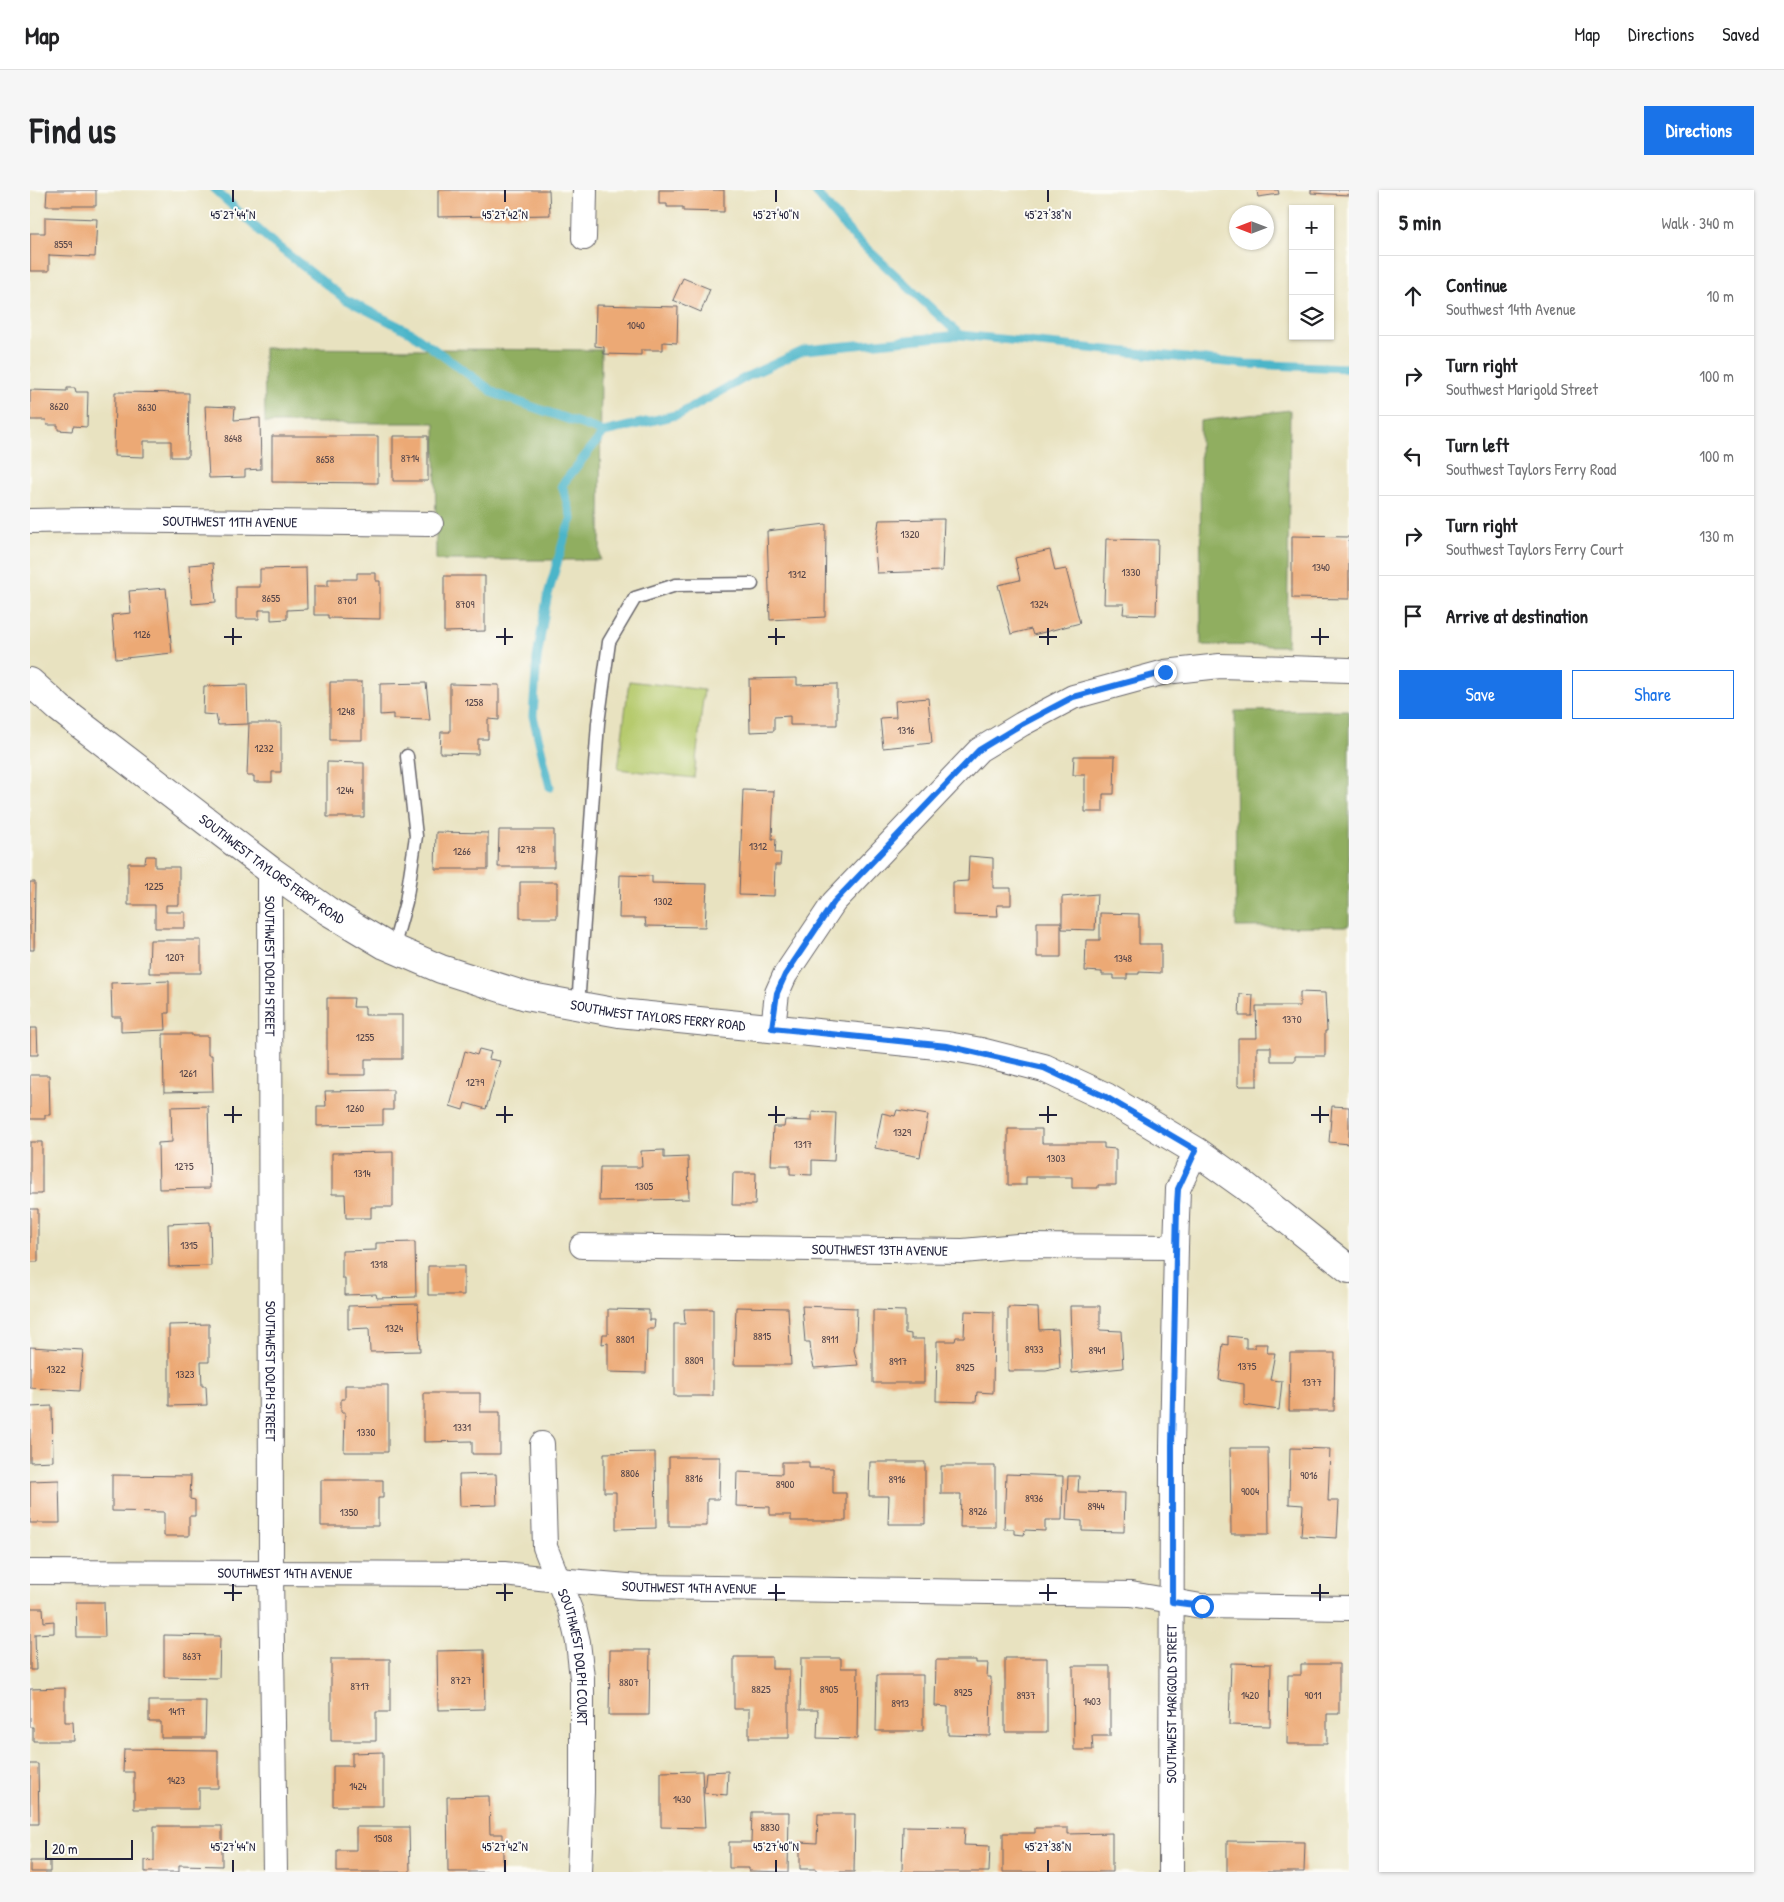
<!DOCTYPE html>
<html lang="en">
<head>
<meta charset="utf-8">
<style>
	:root { --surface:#fff; --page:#f6f6f6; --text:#202124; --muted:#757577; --line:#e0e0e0; --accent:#1a73e8 }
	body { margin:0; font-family:"Patrick Hand",sans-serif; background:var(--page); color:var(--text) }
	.controls { position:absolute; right:15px; top:15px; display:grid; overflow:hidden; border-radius:0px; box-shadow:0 1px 4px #0004 }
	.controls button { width:45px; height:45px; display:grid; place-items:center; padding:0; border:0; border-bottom:1px solid var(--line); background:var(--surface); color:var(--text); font:25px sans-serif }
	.compass { position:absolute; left:1199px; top:15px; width:45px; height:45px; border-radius:50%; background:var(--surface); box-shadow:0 1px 4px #0004; rotate:270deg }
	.scale { position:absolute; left:15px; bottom:12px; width:88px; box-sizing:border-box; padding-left:5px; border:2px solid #22223b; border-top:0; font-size:14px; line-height:18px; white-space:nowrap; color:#22223b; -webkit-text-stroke:4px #fdfcf7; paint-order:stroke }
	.stop { position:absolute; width:15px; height:15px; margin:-11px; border:4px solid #1a73e8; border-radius:50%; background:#fff }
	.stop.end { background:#1a73e8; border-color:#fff; box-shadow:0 1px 5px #0008 }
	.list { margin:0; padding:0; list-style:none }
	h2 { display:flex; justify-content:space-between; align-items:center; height:65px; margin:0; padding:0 20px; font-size:21px }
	h2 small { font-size:16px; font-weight:400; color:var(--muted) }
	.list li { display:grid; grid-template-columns:32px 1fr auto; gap:15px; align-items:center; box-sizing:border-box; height:80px; padding:0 20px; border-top:1px solid var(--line) }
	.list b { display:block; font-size:19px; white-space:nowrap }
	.list p { margin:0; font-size:16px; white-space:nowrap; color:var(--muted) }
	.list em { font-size:16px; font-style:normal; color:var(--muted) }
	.actions { display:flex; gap:10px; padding:15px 20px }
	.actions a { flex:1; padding:11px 0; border:1px solid var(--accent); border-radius:0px; text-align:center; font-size:18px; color:var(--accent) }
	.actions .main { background:var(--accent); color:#fff }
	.icon { flex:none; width:28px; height:28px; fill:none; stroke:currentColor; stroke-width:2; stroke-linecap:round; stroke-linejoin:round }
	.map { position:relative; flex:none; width:1319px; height:1682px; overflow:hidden; border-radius:0px }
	header { display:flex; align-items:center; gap:30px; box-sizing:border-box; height:70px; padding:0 25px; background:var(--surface); border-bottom:1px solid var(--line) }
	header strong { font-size:24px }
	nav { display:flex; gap:28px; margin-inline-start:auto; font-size:18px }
	.intro { display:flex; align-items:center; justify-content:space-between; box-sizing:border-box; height:120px; padding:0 30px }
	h1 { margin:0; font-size:35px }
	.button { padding:12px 22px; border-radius:0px; background:var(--accent); color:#fff; font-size:18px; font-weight:700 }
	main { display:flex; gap:30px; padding:0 30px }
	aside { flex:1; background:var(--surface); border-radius:0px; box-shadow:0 1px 4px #0004 }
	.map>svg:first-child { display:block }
	.green { fill:#b6ca6d; stroke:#6c7654 }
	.forest { fill:#90ae60; stroke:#59684e }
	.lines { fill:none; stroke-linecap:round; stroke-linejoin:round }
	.stream { stroke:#4cb5c9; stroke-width:9 }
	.building { fill:#eca974 }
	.service-casing { stroke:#67656a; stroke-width:15 }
	.minor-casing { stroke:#67656a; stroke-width:26 }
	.tertiary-casing { stroke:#67656a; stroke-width:30 }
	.service { stroke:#fff; stroke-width:12 }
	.minor { stroke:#fff; stroke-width:24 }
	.tertiary { stroke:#fff; stroke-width:28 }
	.route { stroke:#1a73e8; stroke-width:6 }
	.ticks { fill:none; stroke:#22223b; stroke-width:2 }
	.labels { text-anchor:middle; stroke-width:4; stroke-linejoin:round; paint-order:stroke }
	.number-label { font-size:11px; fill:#544449 }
	.street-label { font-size:14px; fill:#22223b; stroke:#fdfcf7 }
	.ticks-label { font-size:12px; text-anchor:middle; fill:#22223b; stroke:#fdfcf7; stroke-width:4; stroke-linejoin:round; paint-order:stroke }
</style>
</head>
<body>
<header>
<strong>Map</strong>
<nav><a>Map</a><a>Directions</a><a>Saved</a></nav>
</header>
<div class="intro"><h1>Find us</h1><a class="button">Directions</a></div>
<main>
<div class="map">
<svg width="1319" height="1682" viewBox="0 0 1319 1682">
	<rect width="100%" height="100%" fill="#fdfcf7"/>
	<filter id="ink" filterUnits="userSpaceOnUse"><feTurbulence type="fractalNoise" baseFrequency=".02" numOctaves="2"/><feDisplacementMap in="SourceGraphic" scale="10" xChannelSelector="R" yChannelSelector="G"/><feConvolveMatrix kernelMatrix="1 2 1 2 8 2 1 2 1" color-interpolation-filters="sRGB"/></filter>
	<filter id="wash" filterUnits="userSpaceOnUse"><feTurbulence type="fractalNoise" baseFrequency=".0096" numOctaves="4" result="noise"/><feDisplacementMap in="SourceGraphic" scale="20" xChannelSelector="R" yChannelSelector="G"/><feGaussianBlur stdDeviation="1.12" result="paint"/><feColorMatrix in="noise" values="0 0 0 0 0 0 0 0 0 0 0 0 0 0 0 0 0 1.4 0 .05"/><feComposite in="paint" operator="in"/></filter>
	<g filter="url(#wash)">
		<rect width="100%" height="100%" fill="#e8e2c0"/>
		<path class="green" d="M599,491L674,500L664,588L588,579Z"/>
		<path class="forest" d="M234,158L571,160L570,370H406L405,233H235Z
			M1260,220L1257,456L1171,455L1170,231Z
			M1319,520V736L1206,737L1205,521Z"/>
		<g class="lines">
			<path class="stream" d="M185,0L242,52L315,109L380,142L466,204L574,242L650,224L718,186L775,160L930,145L1215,174L1319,178
				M784,0L822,45L930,145
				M520,597L503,526L507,468L517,408L536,342L542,329L532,295L574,242"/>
		</g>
		<g id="blocks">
			<path class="building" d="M17,0H66V16H16Z
				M408,0H519L520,25L408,27Z
				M629,0H694V22L653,21V17H637V14H629Z
				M1227,0H1248L1249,4L1228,7Z
				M1281,0H1319V5L1281,3Z
				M15,27L67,29L65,67L19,65V81H0V43H15Z
				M653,88L680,99L671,122L643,110Z
				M566,115L648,117L647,153L633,152V160H611V165L574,164V157L565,156Z
				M37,198H45L46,202H58L57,237L43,236L42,241L28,240V235H17L16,230H0V200L37,201Z
				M85,202L159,203L158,267H141V251H114V267L84,266Z
				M175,216L205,217L204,230L230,228L231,279L215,280V287L179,288Z
				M242,246H348V293L242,292Z
				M363,246H398V291H363Z
				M914,329L912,381L847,383L845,358L849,330Z
				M796,334L795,427L740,430L737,341Z
				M1262,346L1319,347V409L1262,408Z
				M1076,349L1128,350L1126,425L1093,424L1094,414H1074Z
				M1020,360L1025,381L1036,379L1050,433L1003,445L1001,439L981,444L968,395L990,390L985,368Z
				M183,373L186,412L162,414L159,375Z
				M276,378L277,419L257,420V429L241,430V420H229V429H206V397H230V379Z
				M327,383H346V391H350V429L298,428V425H284V396H298V389H327Z
				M414,386H455V441L414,442Z
				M136,398L142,463L86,469L82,425L101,423L99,401Z
				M767,488V495L807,494V535H760V526L744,527V541L720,542L719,489Z
				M300,492H332V550H300Z
				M396,493L400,530L363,529V524L350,525V494Z
				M420,494L469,495V530L458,529V549H448V564L410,563L411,542H420Z
				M217,495L218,534L188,535L186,525L173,524L174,496Z
				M898,508L902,553L853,558L850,528L866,527L865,511Z
				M219,533H251V582H242V592H224V586H217Z
				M1044,566H1085L1084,604H1073V622H1055V585H1043Z
				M297,572L334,573V627H297Z
				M713,600L744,601L742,649H746L745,663H751L750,675H745L744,706L709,705Z
				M469,640H524V677H468Z
				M406,642L458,643V679H405Z
				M116,666H125V677H149V715H136V722H155V738H125V715H98V673H115Z
				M939,666L963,668V698H981V715H967L968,726L923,725V692L938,691Z
				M590,685L622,686V693L677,694L675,737L616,736L615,728H589Z
				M0,692H5L4,760H0Z
				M490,692H527V728H490Z
				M1067,704L1065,740L1032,739V707Z
				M1070,723L1109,724V754H1131V783L1109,782V784H1097V789H1084V785H1072V782L1055,781L1056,750H1070Z
				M1007,732H1031V767H1007Z
				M120,750H171V783H119Z
				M139,791V823H135L136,840L91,842V827H82L81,793Z
				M1270,802L1295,803L1297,841H1295V866H1265V871H1241V857H1227V896H1208V848H1227L1226,816H1270Z
				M1210,804L1223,805L1222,826H1209Z
				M297,808H324L323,817H335V825H372V869H335V885H297Z
				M0,838H7L8,865H0Z
				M133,844H162V846H178V865H182L183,901L134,902Z
				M449,859L461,862L459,869L470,871L456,919L435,913L433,920L420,916L435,861L447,865Z
				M0,885H19L20,925H15V929H0Z
				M363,900V920H353V935L287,936V916H296L295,901Z
				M178,916L180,998L129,999L128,953L142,952L141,917Z
				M1302,916L1319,917V954L1299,952Z
				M867,920L898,925L890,967L845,958L852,923L865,926Z
				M782,922L806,923L804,971L782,970V985L760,984V975H741L743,937H754L755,930L782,931Z
				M978,939H1012V953H1074V958L1086,959V995H1068V998H1042V987H996V995H978Z
				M0,952H12V1004H0Z
				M634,960V968L658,967L659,1009L569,1011L570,977H612L611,961Z
				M363,962V1017H341V1028H316L315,1004H302V963Z
				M703,983H726L725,1015H702Z
				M0,1019H8V1072H0Z
				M180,1032L181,1076L139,1077L138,1034Z
				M385,1052L386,1107L347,1108L346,1104L315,1105V1088H312V1061L346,1060V1053Z
				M398,1076H434V1105H398Z
				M388,1114L390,1161L340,1162L339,1138L318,1139V1116Z
				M772,1116L827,1118L826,1146L824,1160L828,1175L784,1178L781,1164L780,1152H775Z
				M1040,1116H1070V1140L1091,1141L1093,1178L1042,1183Z
				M706,1117L758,1118L761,1175H704Z
				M978,1117L1008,1118L1009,1140L1028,1139L1030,1178L1016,1181H978Z
				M578,1119L619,1120V1130H625L624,1139H617L616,1183L578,1182V1153L572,1154L573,1144H578Z
				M654,1119H683V1206H644V1134H655Z
				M843,1120L875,1121V1143L881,1144V1149H894V1193H843Z
				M935,1121L964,1122L963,1203L947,1202L946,1212L906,1211L907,1151H925L926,1147H934Z
				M179,1134V1172H171L172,1196H176L177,1215L139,1216V1135Z
				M1198,1146L1216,1148V1158H1225V1154H1238L1237,1163H1245L1240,1190L1252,1191L1249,1220L1214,1215V1194L1189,1190L1193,1154L1198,1155Z
				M0,1157L53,1160L50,1201L0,1198Z
				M1260,1163H1305L1304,1221H1259Z
				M315,1195H358V1262H314L315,1222H311V1209H315Z
				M394,1203H450V1222H470V1264H442V1251L394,1252Z
				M22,1216L23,1271L0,1272V1217Z
				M1200,1258H1238L1239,1344H1201Z
				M1260,1258L1300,1259L1298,1311H1309L1307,1348L1271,1346L1273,1315L1259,1314Z
				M625,1262L626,1338L586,1339V1302H574V1263Z
				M639,1267H690L689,1309H677V1336H639Z
				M752,1272H779V1278H803V1303H816V1331H761V1325H740V1317L706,1316L707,1282L752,1284Z
				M840,1272H895V1334H858L859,1306H839Z
				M911,1276H965V1337H930L931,1304H911Z
				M466,1284L467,1315L430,1316L429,1285Z
				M976,1284L1033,1286L1032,1330H1015V1341L995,1340L994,1345L984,1344V1339H974Z
				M82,1285L161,1286L160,1309L165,1310V1326H159V1346H134V1322L82,1321Z
				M1038,1286H1049L1048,1302L1095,1303L1094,1342L1052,1341V1331L1036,1330Z
				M29,1290L30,1333H0V1291Z
				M291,1290H353V1308H348V1336H291Z
				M46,1412H74L75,1447H47Z
				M0,1418H13L14,1432L24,1431V1443L5,1444L6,1480H0Z
				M134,1445L190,1446L189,1488L134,1487Z
				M454,1460L455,1519L408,1520L407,1461Z
				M580,1460H620L619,1525H579Z
				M704,1467H742V1479H759V1548H719V1519H704Z
				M771,1468H811V1478H828L827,1549L787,1548L788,1520H770Z
				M975,1468H1017V1542H975Z
				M301,1469H360V1522H346V1551H301Z
				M906,1470H946V1473H958L957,1487H961L960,1546L918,1545V1517L905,1516Z
				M1201,1473L1241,1474L1240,1536L1199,1535Z
				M1271,1474H1309V1524H1297V1554H1257L1258,1485H1271Z
				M1043,1476H1080V1546H1062L1063,1560H1044Z
				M847,1485H893V1541H846Z
				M35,1498V1532H43L44,1551H3V1537H0V1499Z
				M119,1511H176L175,1548H131V1532H119Z
				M94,1559L188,1560V1598H169V1619H104V1582H93Z
				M353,1562V1616H303V1576H322V1563Z
				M0,1574H8L9,1634H0Z
				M672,1581L675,1638L631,1637V1582Z
				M698,1581L697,1605L674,1603L676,1582Z
				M459,1606L460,1644H473V1682H418L417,1607Z
				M722,1622H759L758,1682L719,1681V1678H699V1652H721Z
				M788,1624H825L824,1682H786V1679H770V1652L787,1653Z
				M124,1636H192V1676L149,1675V1682H115V1670L124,1671Z
				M873,1636L935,1637L934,1655L960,1656L959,1682H872Z
				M326,1637H379L380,1682H307V1660H326Z
				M1005,1638H1038V1644L1082,1643V1682H973V1643H1005Z
				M1197,1651L1275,1652L1274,1682H1197Z
				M0,1671H20V1682H0Z"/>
		</g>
	</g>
	<g filter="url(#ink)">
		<use href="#blocks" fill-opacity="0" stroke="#67656a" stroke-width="1"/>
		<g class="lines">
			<defs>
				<path id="service" d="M363,759L376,712L386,646L377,566
					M548,816L568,533L579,452L605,408L646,395L722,394"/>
				<g id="minor">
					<path d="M554,48L555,0"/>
					<path id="s1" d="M0,331L57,330L401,334"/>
					<path id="s2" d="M240,680L241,1382L245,1682"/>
					<path d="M743,838L747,803L755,785L804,712L949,560L992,534L1043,507L1135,482L1190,476L1319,480"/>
					<path id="s3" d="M552,1056L933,1061L988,1056L1146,1057"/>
					<path id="s4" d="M512,1254L515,1357L541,1422L548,1452L552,1488V1602L549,1682"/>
					<path id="s5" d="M0,1382L474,1384L528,1390L609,1397L1101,1404L1171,1416L1319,1418"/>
					<path id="s6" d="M1141,1682L1142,1257L1146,1057L1148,999L1166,961"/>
				</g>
				<g id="tertiary">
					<path id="s7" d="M0,492L29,518L240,680L298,721L355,755L411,779L496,806L589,823L917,856L951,862L1014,878L1076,907L1166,961L1215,996L1319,1079"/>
				</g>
			</defs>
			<use href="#service" class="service-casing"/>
			<use href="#minor" class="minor-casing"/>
			<use href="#tertiary" class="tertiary-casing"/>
			<use href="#service" class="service"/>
			<use href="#minor" class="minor"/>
			<use href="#tertiary" class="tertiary"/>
		</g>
	</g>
	<g class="lines" filter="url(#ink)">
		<path class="route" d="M1135,482L1043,507L992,534L949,560L804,712L755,785L747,803L742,838L917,856L1014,878L1076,907L1166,960L1148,999L1147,1015L1142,1256V1412L1172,1416"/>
	</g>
	<path class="ticks" d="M203,0V12M475,0V12M746,0V12M1018,0V12M203,438V455M475,438V455M746,438V455M1018,438V455M1290,438V455M194,447H212M466,447H483M738,447H755M1009,447H1027M1281,447H1299M203,916V933M475,916V933M746,916V933M1018,916V933M1290,916V933M194,925H212M466,925H483M738,925H755M1009,925H1027M1281,925H1299M203,1394V1411M475,1394V1411M746,1394V1411M1018,1394V1411M1290,1394V1411M194,1403H212M466,1403H483M738,1403H755M1009,1403H1027M1281,1403H1299M203,1670V1682M475,1670V1682M746,1670V1682M1018,1670V1682"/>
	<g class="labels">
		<g class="number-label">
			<text x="33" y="58">8559</text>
			<text x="606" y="139">1040</text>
			<text x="29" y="220">8620</text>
			<text x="117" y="221">8630</text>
			<text x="203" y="252">8648</text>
			<text x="380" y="272">8714</text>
			<text x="295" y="273">8658</text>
			<text x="880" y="348">1320</text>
			<text x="1291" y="381">1340</text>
			<text x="1101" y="386">1330</text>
			<text x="767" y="388">1312</text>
			<text x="241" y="412">8655</text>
			<text x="317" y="414">8701</text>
			<text x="435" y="418">8709</text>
			<text x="1009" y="418">1324</text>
			<text x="112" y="448">1126</text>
			<text x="444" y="516">1258</text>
			<text x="316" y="525">1248</text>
			<text x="876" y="544">1316</text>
			<text x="234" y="562">1232</text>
			<text x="315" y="604">1244</text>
			<text x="728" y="660">1312</text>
			<text x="496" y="663">1278</text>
			<text x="432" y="665">1266</text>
			<text x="124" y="700">1225</text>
			<text x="633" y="715">1302</text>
			<text x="145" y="771">1207</text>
			<text x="1093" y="772">1348</text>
			<text x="1262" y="833">1370</text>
			<text x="335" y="851">1255</text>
			<text x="158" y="887">1261</text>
			<text x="445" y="896">1279</text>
			<text x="325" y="922">1260</text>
			<text x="872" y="946">1329</text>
			<text x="773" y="958">1317</text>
			<text x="1026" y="972">1303</text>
			<text x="154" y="980">1275</text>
			<text x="332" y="987">1314</text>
			<text x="614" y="1000">1305</text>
			<text x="159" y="1059">1315</text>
			<text x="349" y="1078">1318</text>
			<text x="364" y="1142">1324</text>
			<text x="732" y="1150">8815</text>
			<text x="595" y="1153">8801</text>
			<text x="800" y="1153">8911</text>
			<text x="1004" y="1163">8933</text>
			<text x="1067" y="1164">8941</text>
			<text x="664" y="1174">8809</text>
			<text x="868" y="1175">8917</text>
			<text x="1217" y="1180">1375</text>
			<text x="935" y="1181">8925</text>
			<text x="26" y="1183">1322</text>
			<text x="155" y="1188">1323</text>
			<text x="1282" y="1196">1377</text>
			<text x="432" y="1241">1331</text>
			<text x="336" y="1246">1330</text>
			<text x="600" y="1287">8806</text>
			<text x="1279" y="1289">9016</text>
			<text x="664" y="1292">8816</text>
			<text x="867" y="1293">8916</text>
			<text x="755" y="1298">8900</text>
			<text x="1220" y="1305">9004</text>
			<text x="1004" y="1312">8936</text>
			<text x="1066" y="1320">8944</text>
			<text x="948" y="1325">8926</text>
			<text x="319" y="1326">1350</text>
			<text x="162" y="1470">8637</text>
			<text x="431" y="1494">8727</text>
			<text x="599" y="1496">8807</text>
			<text x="330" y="1500">8717</text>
			<text x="731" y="1503">8825</text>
			<text x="799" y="1503">8905</text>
			<text x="933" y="1506">8925</text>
			<text x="996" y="1509">8937</text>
			<text x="1220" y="1509">1420</text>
			<text x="1283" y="1509">9011</text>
			<text x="1062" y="1515">1403</text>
			<text x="870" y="1517">8913</text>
			<text x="147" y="1525">1417</text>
			<text x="146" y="1594">1423</text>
			<text x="328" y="1600">1424</text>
			<text x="652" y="1613">1430</text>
			<text x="740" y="1641">8830</text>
			<text x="353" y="1652">1508</text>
		</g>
		<g class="street-label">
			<text dy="5" stroke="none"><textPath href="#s1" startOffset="200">SOUTHWEST 11TH AVENUE</textPath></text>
			<text dy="5" stroke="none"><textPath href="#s7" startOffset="306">SOUTHWEST TAYLORS FERRY ROAD</textPath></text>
			<text dy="5" stroke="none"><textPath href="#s2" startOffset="96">SOUTHWEST DOLPH STREET</textPath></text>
			<text dy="5" stroke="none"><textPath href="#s7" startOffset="726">SOUTHWEST TAYLORS FERRY ROAD</textPath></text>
			<text dy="5" stroke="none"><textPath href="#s3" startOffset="298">SOUTHWEST 13TH AVENUE</textPath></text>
			<text dy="5" stroke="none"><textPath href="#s2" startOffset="501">SOUTHWEST DOLPH STREET</textPath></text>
			<text dy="5" stroke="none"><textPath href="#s5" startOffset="255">SOUTHWEST 14TH AVENUE</textPath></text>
			<text dy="5" stroke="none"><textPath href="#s5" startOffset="660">SOUTHWEST 14TH AVENUE</textPath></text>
			<text dy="5" stroke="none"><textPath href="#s4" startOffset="218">SOUTHWEST DOLPH COURT</textPath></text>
			<text dy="5" stroke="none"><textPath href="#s6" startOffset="168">SOUTHWEST MARIGOLD STREET</textPath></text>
		</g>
	</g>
	<g class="ticks-label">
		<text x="203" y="29">45°27'44"N</text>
		<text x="475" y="29">45°27'42"N</text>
		<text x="746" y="29">45°27'40"N</text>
		<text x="1018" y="29">45°27'38"N</text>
		<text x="203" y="1661">45°27'44"N</text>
		<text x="475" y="1661">45°27'42"N</text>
		<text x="746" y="1661">45°27'40"N</text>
		<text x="1018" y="1661">45°27'38"N</text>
	</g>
</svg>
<div class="controls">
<button>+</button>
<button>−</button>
<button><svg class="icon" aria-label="layers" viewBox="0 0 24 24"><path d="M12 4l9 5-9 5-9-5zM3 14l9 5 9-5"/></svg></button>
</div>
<svg class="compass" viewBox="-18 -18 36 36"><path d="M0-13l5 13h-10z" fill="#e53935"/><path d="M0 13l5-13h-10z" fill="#757577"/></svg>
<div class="scale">20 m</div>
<div class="stop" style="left:1172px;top:1416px"></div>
<div class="stop end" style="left:1135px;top:482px"></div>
</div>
<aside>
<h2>5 min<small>Walk · 340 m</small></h2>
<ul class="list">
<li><svg class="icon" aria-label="ahead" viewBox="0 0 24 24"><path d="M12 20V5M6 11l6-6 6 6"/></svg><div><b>Continue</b><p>Southwest 14th Avenue</p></div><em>10 m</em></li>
<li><svg class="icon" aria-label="right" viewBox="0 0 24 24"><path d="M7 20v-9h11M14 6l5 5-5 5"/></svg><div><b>Turn right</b><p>Southwest Marigold Street</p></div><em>100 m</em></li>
<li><svg class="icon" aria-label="left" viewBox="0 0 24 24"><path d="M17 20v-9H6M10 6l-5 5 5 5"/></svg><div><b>Turn left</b><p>Southwest Taylors Ferry Road</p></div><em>100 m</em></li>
<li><svg class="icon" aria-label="right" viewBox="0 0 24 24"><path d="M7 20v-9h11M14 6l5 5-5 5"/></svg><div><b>Turn right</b><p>Southwest Taylors Ferry Court</p></div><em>130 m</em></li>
<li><svg class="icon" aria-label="arrive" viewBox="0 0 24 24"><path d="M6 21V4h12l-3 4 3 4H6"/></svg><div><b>Arrive at destination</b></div></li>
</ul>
<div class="actions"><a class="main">Save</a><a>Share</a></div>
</aside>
</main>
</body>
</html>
